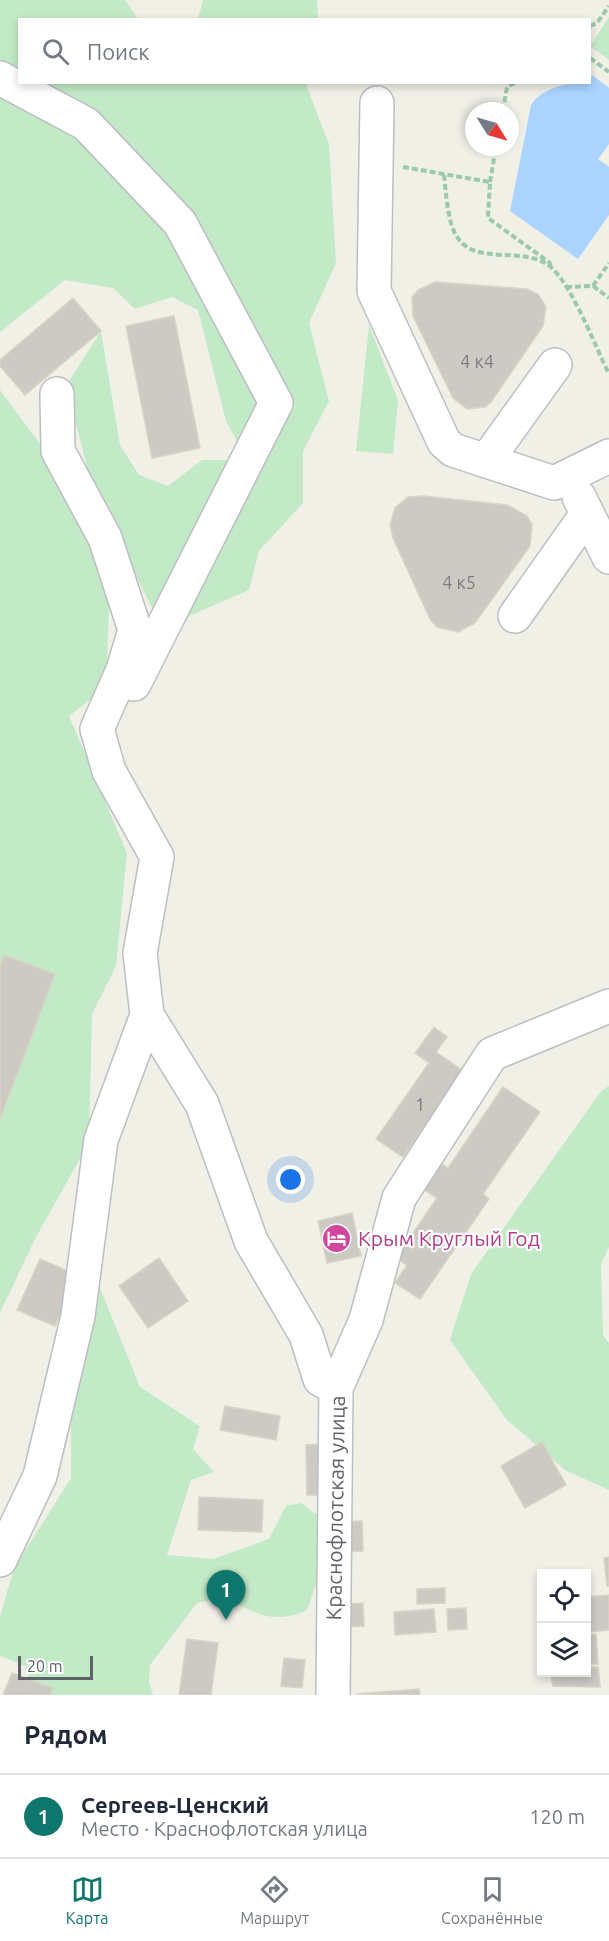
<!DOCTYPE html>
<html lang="ru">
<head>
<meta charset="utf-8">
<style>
	:root { --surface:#fff; --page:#f2f2f3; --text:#1f2937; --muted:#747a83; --line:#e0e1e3; --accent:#0f766e }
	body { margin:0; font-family:Ubuntu,sans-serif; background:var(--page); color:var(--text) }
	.controls { position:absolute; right:18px; bottom:18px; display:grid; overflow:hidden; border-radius:0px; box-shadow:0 3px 9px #0003 }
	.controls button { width:54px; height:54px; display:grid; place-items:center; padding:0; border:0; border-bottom:2px solid var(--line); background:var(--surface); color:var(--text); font:30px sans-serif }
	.compass { position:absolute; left:465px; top:102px; width:54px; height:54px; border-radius:50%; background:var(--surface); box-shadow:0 3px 9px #0003; rotate:127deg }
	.scale { position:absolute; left:18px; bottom:15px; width:75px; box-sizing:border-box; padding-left:6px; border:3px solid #5e6268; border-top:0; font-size:16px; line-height:21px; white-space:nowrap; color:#5e6268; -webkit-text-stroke:4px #fff; paint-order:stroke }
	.you { position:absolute; left:291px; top:1180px; width:21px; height:21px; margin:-15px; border:4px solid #fff; border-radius:50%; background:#1a73e8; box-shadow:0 0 0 9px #1a73e833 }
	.badge { display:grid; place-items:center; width:39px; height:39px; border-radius:50%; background:var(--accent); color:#fff; font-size:20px; font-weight:700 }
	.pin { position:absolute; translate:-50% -50px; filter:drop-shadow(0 2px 3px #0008) }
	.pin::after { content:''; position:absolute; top:32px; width:21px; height:18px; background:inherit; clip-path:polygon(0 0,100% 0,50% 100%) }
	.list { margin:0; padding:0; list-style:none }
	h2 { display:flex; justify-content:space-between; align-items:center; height:78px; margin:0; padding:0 24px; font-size:26px }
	h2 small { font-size:20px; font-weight:400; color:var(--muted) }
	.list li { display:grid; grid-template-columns:39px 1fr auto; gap:18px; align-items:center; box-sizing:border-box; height:84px; padding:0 24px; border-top:2px solid var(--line) }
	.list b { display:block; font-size:22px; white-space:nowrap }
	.list p { margin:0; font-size:20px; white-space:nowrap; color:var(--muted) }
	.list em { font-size:20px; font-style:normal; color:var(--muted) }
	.icon { flex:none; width:33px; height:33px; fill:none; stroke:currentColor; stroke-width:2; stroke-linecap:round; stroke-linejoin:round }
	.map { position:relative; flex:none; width:609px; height:1695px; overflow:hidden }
	.search { position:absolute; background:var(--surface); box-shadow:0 3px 9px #0003; left:18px; right:18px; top:18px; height:66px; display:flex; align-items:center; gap:15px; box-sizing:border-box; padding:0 21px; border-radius:0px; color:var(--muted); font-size:22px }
	.sheet { height:162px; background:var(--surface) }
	nav { display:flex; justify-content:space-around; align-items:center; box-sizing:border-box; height:84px; border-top:2px solid var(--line); background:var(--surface); font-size:16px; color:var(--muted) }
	nav a { display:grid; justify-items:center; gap:3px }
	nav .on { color:var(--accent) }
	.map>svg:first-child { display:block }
	.green { fill:#c3eac6 }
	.water { fill:#aad3ff }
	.building { fill:#cdcac4; stroke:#d7d3c5; stroke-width:1.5 }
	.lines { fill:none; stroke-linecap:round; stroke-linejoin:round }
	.minor-casing { stroke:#bbbec3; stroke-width:36 }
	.path { stroke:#9ac9ab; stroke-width:4; stroke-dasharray:6 3; stroke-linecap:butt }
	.minor { stroke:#fff; stroke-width:33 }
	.labels { text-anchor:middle; stroke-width:4.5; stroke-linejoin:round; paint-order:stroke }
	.number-label { font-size:18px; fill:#7a7c7f }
	.hotel-label { font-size:21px; fill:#b23c85; stroke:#fff; text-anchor:start }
	.street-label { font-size:21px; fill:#5e6268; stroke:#fff }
</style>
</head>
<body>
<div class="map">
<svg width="609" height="1695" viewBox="0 0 609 1695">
	<rect width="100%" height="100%" fill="#f1f0e7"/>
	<path class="green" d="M0,0H125L138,19L20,20V82L308,83L307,87L329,144L336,263L309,323L329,401L303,451V503L259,551L249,590L187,617L152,608L94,493L66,386L101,331L120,445L139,475L168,486L202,460H247L226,421L198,310L172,297L135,309L113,288L65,280L0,332Z
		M203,0H317L318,19H198Z
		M609,17V60L590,46Z
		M369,325L398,400L393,454L356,451Z
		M0,390L86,506L110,582L106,687L69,716L127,853L116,966L92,1014L89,1143L35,1239L0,1313Z
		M609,1086V1247L601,1264L603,1335L609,1343V1490L565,1470L507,1420L450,1340L471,1274L602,1090Z
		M91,1278L100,1288L140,1387L200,1426L193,1449L214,1472L191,1480L167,1555L213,1559L269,1539L286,1506L301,1503L320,1517L316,1585L307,1610C273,1625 256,1614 225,1597L197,1603L150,1665L149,1682L153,1695H29L28,1667L0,1656V1616L14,1568L71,1478V1353Z"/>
	<path class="water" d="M592,75L609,88V144L598,159L609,167V215L578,259L510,211L531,105C543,87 569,82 590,82Z"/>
	<path class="building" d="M435,282L527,289L538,294L546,307L543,326L491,402L485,407L467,409L453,398L413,316L412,297L418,290Z
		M73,298L101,331L25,395L0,366V360Z
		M174,316L200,448L152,458L126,326Z
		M423,496L507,505L527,516L532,524L530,546L475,623L458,632L437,627L430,619L393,538L390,525L395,508L408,497Z
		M4,955L55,974L0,1119V967Z
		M434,1027L447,1037L436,1052L463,1071L403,1157L376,1139L429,1063L415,1053Z
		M503,1087L540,1112L483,1194L489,1199L420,1299L395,1283L407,1265L396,1258L437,1198L423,1189L440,1163L448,1168Z
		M352,1213L361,1256L327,1263L318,1221Z
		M159,1258L188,1301L148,1328L119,1286Z
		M40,1259L77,1275L55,1326L17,1310Z
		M225,1406L280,1416L276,1440L220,1430Z
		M542,1442L566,1485L525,1508L501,1466Z
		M324,1444L325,1495H307L306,1445Z
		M199,1497L263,1500L262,1532L198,1530Z
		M362,1521L363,1551L341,1552L340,1522Z
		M609,1557V1586H607L604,1558Z
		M445,1588V1603L417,1604V1589Z
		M609,1595V1630L589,1632L586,1597Z
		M363,1603L364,1626L340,1627L339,1604Z
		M466,1608L467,1629L448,1630L447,1609Z
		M434,1609L436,1632L395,1635L394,1612Z
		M596,1634L598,1664H586V1635Z
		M187,1639L218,1643L211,1695H179Z
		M284,1658L305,1660L302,1688L281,1686Z
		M586,1667H598L600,1687L553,1686L550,1672H586Z
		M12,1673L53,1688L50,1695H3Z
		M419,1689L420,1695L356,1694Z"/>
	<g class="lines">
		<defs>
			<path id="minor" d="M0,78L86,124L180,223L276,403L134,684
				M377,103L374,291L444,442L453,450L554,483L609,456
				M57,394L58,451L105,538L135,630L123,670L97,729L109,771L157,857L140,953L147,1015L202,1104L251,1241L306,1335L320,1379L336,1388
				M486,461L555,365
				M579,497L609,557
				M515,616L587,514
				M0,1560L40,1476L78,1316L101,1140L147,1015
				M333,1695L336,1388L366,1320L399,1198L492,1054L609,1006"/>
		</defs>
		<use href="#minor" class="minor-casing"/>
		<path class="path" d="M590,26L597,23L609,6
			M590,58L609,72
			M503,111L507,87L517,82
			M403,167L490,182L488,218L549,262L552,268
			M444,175C446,192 447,213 453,229C470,272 524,241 553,269C574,290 595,346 609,374
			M490,182L496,147
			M593,286L609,263
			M566,287L593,286L609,298"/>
		<use href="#minor" class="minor"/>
	</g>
	<defs>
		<symbol id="hotel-disc" viewBox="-11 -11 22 22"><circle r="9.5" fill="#d1479c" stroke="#fff"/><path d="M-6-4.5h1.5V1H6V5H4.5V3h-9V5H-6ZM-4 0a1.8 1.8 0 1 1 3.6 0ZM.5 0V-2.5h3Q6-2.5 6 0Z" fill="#fff"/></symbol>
	</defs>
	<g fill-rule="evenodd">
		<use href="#hotel-disc" x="320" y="1222" width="33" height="33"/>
	</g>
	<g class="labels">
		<g class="number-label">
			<text x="477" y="368">4 к4</text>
			<text x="459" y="589">4 к5</text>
			<text x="420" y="1111">1</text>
		</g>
		<g class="hotel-label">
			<text x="358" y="1246">Крым Круглый Год</text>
		</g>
		<g class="street-label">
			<text transform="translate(336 1508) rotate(-89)" y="7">Краснофлотская улица</text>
		</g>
	</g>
</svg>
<div class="controls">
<button><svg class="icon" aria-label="locate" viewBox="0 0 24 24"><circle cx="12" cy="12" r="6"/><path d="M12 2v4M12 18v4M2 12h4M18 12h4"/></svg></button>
<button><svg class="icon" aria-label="layers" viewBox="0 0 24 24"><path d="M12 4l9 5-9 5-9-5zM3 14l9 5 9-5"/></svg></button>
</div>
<svg class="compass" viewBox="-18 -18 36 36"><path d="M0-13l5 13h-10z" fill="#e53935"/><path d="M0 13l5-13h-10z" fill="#747a83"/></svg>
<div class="scale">20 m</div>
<div class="you"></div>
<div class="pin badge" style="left:226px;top:1620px">1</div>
<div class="search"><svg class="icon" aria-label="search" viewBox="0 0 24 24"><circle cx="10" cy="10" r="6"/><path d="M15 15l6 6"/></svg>Поиск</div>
</div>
<section class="sheet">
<h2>Рядом<small></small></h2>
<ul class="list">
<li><span class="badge">1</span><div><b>Сергеев-Ценский</b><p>Место · Краснофлотская улица</p></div><em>120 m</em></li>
</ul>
</section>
<nav>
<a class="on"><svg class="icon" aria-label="map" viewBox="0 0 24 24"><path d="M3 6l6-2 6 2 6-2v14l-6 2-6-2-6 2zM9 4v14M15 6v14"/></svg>Карта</a>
<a><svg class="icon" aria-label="directions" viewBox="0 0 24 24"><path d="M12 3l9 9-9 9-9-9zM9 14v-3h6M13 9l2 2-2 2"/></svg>Маршрут</a>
<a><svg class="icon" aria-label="saved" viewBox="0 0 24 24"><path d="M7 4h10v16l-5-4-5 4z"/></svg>Сохранённые</a>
</nav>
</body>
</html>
